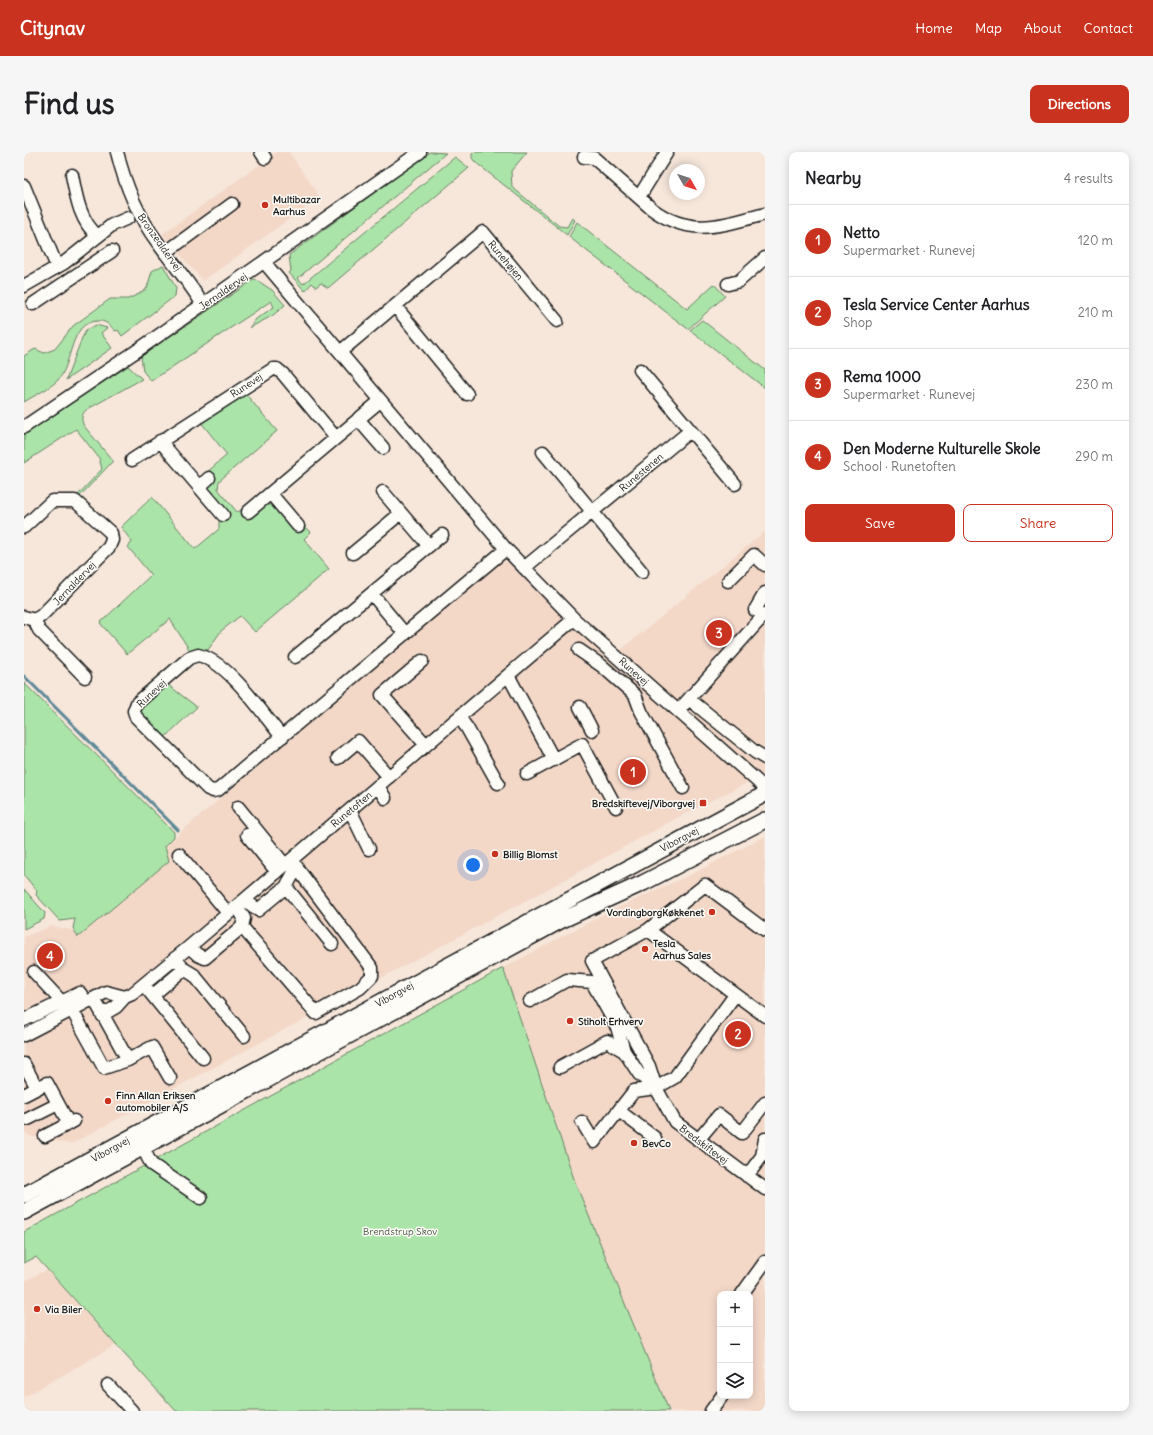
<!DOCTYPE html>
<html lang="en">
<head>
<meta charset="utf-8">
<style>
	:root { --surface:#fff; --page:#f6f6f6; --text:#202124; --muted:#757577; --line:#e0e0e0; --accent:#c8321e }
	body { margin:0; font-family:Delius,sans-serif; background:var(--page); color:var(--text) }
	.controls { position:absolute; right:12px; bottom:12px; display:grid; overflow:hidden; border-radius:8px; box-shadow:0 2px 10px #0003 }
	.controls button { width:36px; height:36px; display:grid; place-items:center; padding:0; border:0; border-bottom:1px solid var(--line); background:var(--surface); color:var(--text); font:20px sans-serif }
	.compass { position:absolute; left:645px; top:12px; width:36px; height:36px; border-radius:50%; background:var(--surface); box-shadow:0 2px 10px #0003; rotate:129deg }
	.you { position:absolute; left:449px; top:713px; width:14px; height:14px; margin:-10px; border:3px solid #fff; border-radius:50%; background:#1a73e8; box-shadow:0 0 0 6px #1a73e833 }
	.badge { display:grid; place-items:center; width:26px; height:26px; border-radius:50%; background:var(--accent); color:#fff; font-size:13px; font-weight:700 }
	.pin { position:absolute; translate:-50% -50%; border:2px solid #fff; box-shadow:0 1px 4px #0006 }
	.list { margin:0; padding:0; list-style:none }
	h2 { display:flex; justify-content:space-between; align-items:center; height:52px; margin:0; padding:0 16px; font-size:17px }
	h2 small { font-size:13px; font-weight:400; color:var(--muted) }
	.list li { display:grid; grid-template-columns:26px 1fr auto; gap:12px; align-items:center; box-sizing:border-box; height:72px; padding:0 16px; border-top:1px solid var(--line) }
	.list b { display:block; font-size:15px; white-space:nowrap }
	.list p { margin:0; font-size:13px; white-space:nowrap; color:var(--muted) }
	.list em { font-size:13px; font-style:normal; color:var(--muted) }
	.actions { display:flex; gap:8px; padding:12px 16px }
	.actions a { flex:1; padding:9px 0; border:1px solid var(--accent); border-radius:8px; text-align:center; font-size:14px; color:var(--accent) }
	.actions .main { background:var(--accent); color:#fff }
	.icon { flex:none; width:22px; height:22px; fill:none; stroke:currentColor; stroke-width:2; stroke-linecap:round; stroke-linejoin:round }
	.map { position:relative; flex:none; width:741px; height:1259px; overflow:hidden; border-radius:8px }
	header { display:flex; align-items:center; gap:24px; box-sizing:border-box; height:56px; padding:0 20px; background:var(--accent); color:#fff }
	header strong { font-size:19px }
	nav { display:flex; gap:22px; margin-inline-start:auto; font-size:14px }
	.intro { display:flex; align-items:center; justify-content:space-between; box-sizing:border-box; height:96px; padding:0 24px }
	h1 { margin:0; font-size:28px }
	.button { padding:10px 18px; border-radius:8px; background:var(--accent); color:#fff; font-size:14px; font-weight:700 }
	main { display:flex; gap:24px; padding:0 24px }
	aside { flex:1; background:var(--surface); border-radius:8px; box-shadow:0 2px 10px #0003 }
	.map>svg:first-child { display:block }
	.built { fill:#f3d8c8; fill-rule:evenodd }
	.green { fill:#abe4a9; stroke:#648062 }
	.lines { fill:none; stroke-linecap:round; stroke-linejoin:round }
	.stream { stroke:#5e8998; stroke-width:3 }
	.minor-casing { stroke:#1c1c1c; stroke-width:15 }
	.major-casing { stroke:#1c1c1c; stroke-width:18 }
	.minor { stroke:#fdfcf7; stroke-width:12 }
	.major { stroke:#fdfcf7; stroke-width:15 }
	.poi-dot { fill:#c8321e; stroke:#fdfcf7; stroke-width:1.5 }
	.labels { text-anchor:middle; stroke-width:3; stroke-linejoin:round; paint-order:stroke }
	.poi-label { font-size:10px; font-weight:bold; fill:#1c1c1c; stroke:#fdfcf7; text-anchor:start }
	.street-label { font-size:10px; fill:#1c1c1c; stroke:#fdfcf7 }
	.park-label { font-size:10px; fill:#475846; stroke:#fdfcf7 }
</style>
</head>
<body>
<header>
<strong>Citynav</strong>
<nav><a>Home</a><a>Map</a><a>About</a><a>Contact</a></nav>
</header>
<div class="intro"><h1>Find us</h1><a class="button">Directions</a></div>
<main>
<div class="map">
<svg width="741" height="1259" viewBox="0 0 741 1259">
	<rect width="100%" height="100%" fill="#f7e7db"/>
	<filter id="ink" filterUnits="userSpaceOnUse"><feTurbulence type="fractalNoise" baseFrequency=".025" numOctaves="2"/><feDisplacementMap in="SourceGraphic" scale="8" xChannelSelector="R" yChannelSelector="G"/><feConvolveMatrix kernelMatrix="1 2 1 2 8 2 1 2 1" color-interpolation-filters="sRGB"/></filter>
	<g filter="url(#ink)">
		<path class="built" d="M253,0H265L296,45L179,129L138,82Z
			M741,379V622L653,666L520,739L47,992L5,984L0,979V785L27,774L53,779L160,677L477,409L485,410L530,455L587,506Z
			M741,684V1259H645L551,1030L479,816L580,762L672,720ZM696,1142H726V1244H696Z
			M23,1118L92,1193L0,1245V1129Z"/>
		<path class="green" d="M406,0L422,1L274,126L279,132L431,5L445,16L304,136L297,131L292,135L288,131L281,139L265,121L267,119L265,103Z
			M451,0H503L487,19L488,35L535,74L543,75L548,66L551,68L543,83L451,10L448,6V2Z
			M553,70L663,157L690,132L701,144L664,177L545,85Z
			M139,113L152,136L151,144L98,184L94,178L91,179C86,173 81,168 73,169C45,170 49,212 34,228C25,237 11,243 0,250V204L11,197L20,201L31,197L49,174L86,147H104L115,142L123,136L128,119Z
			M231,127L248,138L261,153L248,164L225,176L232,167L250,155L247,149L127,229L119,219L117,204Z
			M678,168L741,218V236L666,178Z
			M72,173L83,176L77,181L88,196L42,228L58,186L62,178Z
			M104,214L118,227L62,258C57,263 57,268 60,274L89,309L56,344L54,343L78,317L75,306L52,277L0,311V282Z
			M220,240L253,279L195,329L194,337L213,360L218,358L226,366L242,353H250L273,380L280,373L287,380L280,387L305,417L231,480L216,464L197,479L184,498L166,499L146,467L103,502L76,471L127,423L104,395L108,390L97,375L128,345L171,397L195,377V368L203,362L182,335V321L203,303L176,269Z
			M0,531L150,680V685L141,694L145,709L54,785L49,776L51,767L36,769L12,743L13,739L0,723Z
			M143,532L173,555L140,586L113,559Z
			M0,737L21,761L20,767L0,777Z
			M479,816L551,1030L645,1259H152L12,1105L0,1111V1080Z"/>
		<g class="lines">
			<path class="stream" d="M0,524L154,678"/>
			<defs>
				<path id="minor" d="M93,0C101,33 114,64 134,91C149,112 166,131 179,153
					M237,0L241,6
					M560,5L570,6L628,57C667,86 698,73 741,62
					M48,23C52,44 56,70 74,84
					M0,34L33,115
					M615,45L643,0
					M141,101L208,52
					M240,110L482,397L550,467L741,636
					M704,132L715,129L741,106
					M0,134L40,111L88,73L104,66
					M9,152L88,99
					M371,154L443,242
					M316,200L459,80L533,169
					M616,218L711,332
					M334,267L359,296
					M0,275L114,198L396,0
					M136,289L199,363
					M519,300L618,420
					M108,308L249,217H253L259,222L312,286
					M175,335L185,326
					M359,340L405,394
					M247,342L274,374
					M224,360L356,249
					M0,375L28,349H51L87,381L88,388L85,395L17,464L10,468L0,465
					M329,401L377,361
					M500,416L666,279
					M704,429L730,403L741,413
					M348,442L381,482
					M731,458L741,441
					M10,468L15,478L61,525
					M555,498L578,514L611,543L617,559L659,636
					M271,505L418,383
					M398,509L358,543L402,593
					M484,523L530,608
					M665,547L731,600L741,606
					M556,555L568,578
					M655,558L741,462
					M435,565L443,576L474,631
					M258,585C238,561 204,509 174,503L165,506L113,551L110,559L112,565L184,637L189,639L194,638L482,397
					M314,606L334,589L365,625
					M503,622L558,592L592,655
					M354,634L361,646
					M214,655L261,713
					M326,658L345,697
					M223,683L253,720
					M155,702L204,761
					M262,735L308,792
					M221,748L234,758L262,735L273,715
					M218,775L292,861L336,836L348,824V816L267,708
					M624,778L741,864
					M741,778L681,733L624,778L568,809L625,914L632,936L651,970L741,1037
					M165,795L174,803L181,806L218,775L220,766L213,754
					M151,806L160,817L170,823L220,884
					M10,820L38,850
					M120,833L179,906
					M129,843L160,817
					M101,845L108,842L165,795L550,467
					M70,847L104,908L128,895L146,926
					M506,849L543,828L568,830L593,875L600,899
					M48,858L80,916L104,908
					M78,863L92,855L101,845
					M0,868L56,841L62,850
					M0,883L82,840L101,845
					M0,912L13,936
					M536,915L583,889L600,899L615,922L632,936
					M0,943L23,931L45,972
					M595,959L631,986
					M4,967L34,952
					M558,970L570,990L610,939L632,936L651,925L711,843
					M21,984L50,969
					M674,988L695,963L718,981L741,951
					M119,996L127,1012L177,1046
					M723,1024L738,1004L741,987
					M718,1142L741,1110
					M84,1233L108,1259
					M687,1259L698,1244"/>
				<path id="major" d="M0,1043L741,642
					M0,1060L536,769L619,731L741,668"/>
			</defs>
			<use href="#minor" class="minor-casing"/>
			<use href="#major" class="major-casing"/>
			<use href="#minor" class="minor"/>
			<use href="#major" class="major"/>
		</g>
	</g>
	<g class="poi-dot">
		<circle cx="241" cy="53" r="4"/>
		<rect x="675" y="647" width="8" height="8" rx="2"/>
		<circle cx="471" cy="702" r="4"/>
		<circle cx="688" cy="760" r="4"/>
		<circle cx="621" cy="797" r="4"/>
		<circle cx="546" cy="869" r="4"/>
		<circle cx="84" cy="949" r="4"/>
		<circle cx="610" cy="991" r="4"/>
		<circle cx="13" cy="1157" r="4"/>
	</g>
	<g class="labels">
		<g class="poi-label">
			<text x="249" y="51">Multibazar<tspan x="249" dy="12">Aarhus</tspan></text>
			<text x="671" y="655" text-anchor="end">Bredskiftevej/Viborgvej</text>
			<text x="479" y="706">Billig Blomst</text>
			<text x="680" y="764" text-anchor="end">VordingborgKøkkenet</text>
			<text x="629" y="795">Tesla<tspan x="629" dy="12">Aarhus Sales</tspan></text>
			<text x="554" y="873">Stiholt Erhverv</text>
			<text x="92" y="947">Finn Allan Eriksen<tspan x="92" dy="12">automobiler A/S</tspan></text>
			<text x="618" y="995">BevCo</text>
			<text x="21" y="1161">Via Biler</text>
		</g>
		<g class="street-label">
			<text transform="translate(136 90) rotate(55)" y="4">Bronzealdervej</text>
			<text transform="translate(482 108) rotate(50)" y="4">Runehøjen</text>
			<text transform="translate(199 139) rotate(-35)" y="4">Jernaldervej</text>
			<text transform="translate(222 233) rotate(-33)" y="4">Runevej</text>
			<text transform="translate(617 320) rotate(-40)" y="4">Runestenen</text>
			<text transform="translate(50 431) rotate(-46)" y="4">Jernaldervej</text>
			<text transform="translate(610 519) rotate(42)" y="4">Runevej</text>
			<text transform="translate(127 541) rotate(-43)" y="4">Runevej</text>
			<text transform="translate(327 657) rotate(-40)" y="4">Runetoften</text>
			<text transform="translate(655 687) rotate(-28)" y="4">Viborgvej</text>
			<text transform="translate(370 842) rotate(-29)" y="4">Viborgvej</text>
			<text transform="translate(680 992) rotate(37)" y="4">Bredskiftevej</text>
			<text transform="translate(86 997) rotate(-29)" y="4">Viborgvej</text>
		</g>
		<g class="park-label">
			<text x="376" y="1083">Brendstrup Skov</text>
		</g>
	</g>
</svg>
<div class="controls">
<button>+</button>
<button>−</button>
<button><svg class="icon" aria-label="layers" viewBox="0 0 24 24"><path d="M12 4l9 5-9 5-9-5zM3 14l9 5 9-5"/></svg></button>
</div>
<svg class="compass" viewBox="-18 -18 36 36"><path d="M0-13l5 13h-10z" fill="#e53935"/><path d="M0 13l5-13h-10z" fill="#757577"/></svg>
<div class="you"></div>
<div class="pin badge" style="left:609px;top:620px">1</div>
<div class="pin badge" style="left:714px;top:882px">2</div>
<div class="pin badge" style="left:695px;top:481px">3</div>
<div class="pin badge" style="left:26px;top:804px">4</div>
</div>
<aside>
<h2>Nearby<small>4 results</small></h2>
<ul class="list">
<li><span class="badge">1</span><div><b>Netto</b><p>Supermarket · Runevej</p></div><em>120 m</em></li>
<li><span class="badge">2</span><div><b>Tesla Service Center Aarhus</b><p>Shop</p></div><em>210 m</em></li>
<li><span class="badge">3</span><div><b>Rema 1000</b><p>Supermarket · Runevej</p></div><em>230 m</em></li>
<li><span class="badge">4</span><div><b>Den Moderne Kulturelle Skole</b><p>School · Runetoften</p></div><em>290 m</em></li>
</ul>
<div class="actions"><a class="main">Save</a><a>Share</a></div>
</aside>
</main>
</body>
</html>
